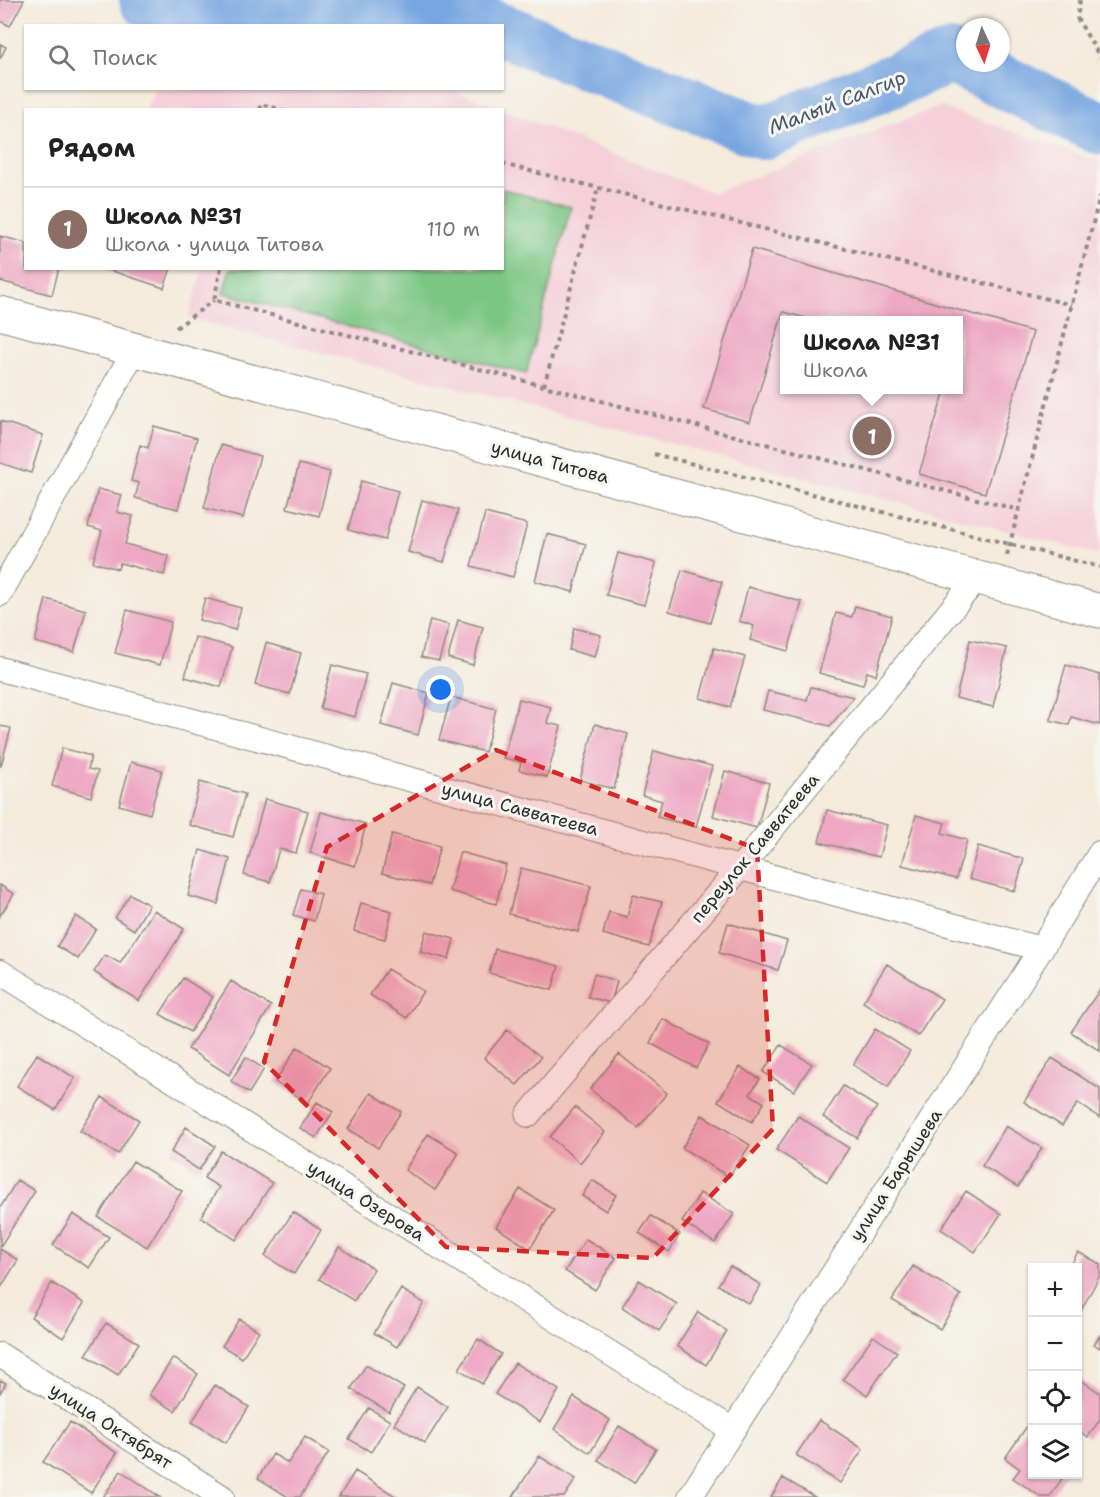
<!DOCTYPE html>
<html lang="ru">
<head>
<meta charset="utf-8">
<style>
	:root { --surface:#fff; --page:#f6f6f6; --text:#222; --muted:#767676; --line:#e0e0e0; --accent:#1f6fb2 }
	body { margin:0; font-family:"Shantell Sans",sans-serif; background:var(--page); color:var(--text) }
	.controls { position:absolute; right:18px; bottom:18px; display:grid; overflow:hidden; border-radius:0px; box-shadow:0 2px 4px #0004 }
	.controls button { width:54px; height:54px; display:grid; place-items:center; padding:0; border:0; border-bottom:2px solid var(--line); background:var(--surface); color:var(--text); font:30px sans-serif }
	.compass { position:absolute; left:956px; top:18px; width:54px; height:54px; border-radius:50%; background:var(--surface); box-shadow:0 2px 4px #0004; rotate:176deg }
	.you { position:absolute; left:441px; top:690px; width:21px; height:21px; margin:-15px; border:4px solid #fff; border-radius:50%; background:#1a73e8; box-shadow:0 0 0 9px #1a73e833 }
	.badge { display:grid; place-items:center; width:39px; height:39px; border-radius:50%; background:var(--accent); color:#fff; font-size:20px; font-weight:700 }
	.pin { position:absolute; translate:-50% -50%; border:3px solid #fff; box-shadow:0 2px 6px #0006 }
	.popup { position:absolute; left:780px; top:316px; width:183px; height:78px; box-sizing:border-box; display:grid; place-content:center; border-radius:0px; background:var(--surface); filter:drop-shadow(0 2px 4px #0005); font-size:20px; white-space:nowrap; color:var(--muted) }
	.popup b { font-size:22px; color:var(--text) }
	.popup::after { content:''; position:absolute; left:50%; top:100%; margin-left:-12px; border:12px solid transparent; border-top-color:var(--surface) }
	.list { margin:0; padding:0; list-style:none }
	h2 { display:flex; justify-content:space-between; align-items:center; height:78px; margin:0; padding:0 24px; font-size:26px }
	h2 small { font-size:20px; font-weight:400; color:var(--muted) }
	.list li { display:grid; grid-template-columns:39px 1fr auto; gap:18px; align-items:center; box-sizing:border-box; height:84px; padding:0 24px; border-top:2px solid var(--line) }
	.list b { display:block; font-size:22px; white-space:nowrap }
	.list p { margin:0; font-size:20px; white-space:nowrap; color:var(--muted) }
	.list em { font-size:20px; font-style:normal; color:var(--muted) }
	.icon { flex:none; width:33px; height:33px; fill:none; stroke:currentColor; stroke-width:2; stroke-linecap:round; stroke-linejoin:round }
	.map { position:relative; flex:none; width:1100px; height:1497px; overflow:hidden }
	.search { position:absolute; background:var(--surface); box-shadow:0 2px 4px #0004; left:24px; top:24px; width:480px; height:66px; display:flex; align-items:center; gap:15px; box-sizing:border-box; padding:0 21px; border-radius:0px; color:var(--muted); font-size:22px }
	.panel { position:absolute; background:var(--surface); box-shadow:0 2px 4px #0004; left:24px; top:108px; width:480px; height:162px; border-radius:0px }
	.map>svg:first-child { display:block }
	.built { fill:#f5cfda; fill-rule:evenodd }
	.green { fill:#7bc684; stroke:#537858; stroke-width:1.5 }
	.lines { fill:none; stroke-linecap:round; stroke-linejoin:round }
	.river { stroke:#77a6e1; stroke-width:54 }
	.building { fill:#eea8c3 }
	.street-casing { stroke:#908b83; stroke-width:26 }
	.secondary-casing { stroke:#908b83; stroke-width:35 }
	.path { stroke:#908b83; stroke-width:4; stroke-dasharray:4.5 4.5; stroke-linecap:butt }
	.street { stroke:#fff; stroke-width:24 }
	.secondary { stroke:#fff; stroke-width:33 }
	.marked { fill:#d62828; fill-opacity:0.2; stroke:#d62828; stroke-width:4.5; stroke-dasharray:12 8; stroke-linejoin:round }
	.labels { text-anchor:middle; stroke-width:6; stroke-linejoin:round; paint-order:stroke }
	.street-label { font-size:18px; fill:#2b2b2b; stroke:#f6f6f2 }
	.water-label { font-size:20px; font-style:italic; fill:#46566b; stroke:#f6f6f2 }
</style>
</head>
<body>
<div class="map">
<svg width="1100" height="1497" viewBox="0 0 1100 1497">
	<rect width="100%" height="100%" fill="#f6f6f2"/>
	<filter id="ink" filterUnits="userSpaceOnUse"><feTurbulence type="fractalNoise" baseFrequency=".0167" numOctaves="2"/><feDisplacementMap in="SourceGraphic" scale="12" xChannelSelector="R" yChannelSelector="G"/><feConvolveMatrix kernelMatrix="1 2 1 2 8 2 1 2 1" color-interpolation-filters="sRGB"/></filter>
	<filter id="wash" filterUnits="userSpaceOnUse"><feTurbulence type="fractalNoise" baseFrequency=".008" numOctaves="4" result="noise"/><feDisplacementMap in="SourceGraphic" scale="24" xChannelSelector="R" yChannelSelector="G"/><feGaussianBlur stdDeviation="1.35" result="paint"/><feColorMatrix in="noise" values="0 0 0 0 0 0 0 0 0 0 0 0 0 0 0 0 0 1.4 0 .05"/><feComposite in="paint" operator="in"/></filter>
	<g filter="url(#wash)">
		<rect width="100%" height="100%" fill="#f4ebdb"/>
		<path class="built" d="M155,89H451L713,193L940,106L1100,162V555L188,318L203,269L502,268V110H145ZM785,320H959V390H785Z"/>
		<path class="green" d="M503,189L571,207L526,374L223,293L230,269L502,268Z"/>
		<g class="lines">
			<path class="river" d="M146,0L193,18L486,23L492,26
				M502,30L763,133L951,57L1100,128"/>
		</g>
		<g id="blocks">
			<path class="building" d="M0,0H24L10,26L0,21Z
				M0,44L6,47L0,59Z
				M0,236L26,243V268H59L52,295L0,281Z
				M752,249L1033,332L985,493L919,474L945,390H959V320H814L783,312L750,422L704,409Z
				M103,268H171L164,288Z
				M0,421L43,435L31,473L0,463Z
				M154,426L197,438L178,509L135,498L139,483L131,481L140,445L148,448Z
				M221,445L260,456L243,518L204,508Z
				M299,464L330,472L319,516L287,508Z
				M361,481L398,491L385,540L348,530Z
				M98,489L122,495L117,512L133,516L125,544L169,556L164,575L120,563L118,569L93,562L102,531L88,527Z
				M422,500L458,510L444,562L408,552Z
				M485,513L527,524L513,577L471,566Z
				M547,534L586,544L573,592L535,581Z
				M618,553L656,563L644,605L606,595Z
				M682,570L722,582L710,623L669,611Z
				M748,587L802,602L788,651L750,640L754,626L739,621Z
				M205,598L241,608L235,630L199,620Z
				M46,599L86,610L74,652L35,642Z
				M855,606L892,616L876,675L867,672L863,685L819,673L836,613L852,617Z
				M127,610L171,622L160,665L115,653Z
				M430,620L449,625L439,661L421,657Z
				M458,620L483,627L473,665L448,658Z
				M574,628L601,635L595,657L569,650Z
				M195,637L232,647L221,687L185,677Z
				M970,640L1007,648L993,707L956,698Z
				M266,643L301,653L290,694L255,685Z
				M714,648L745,657L730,707L700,698Z
				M332,665L366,674L355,717L320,708Z
				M1066,665L1100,675V725L1071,717L1069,725L1050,720Z
				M393,683L429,693L418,735L381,725Z
				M811,687L854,697L830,726L763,710L768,691L807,700Z
				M451,697L496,709L485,752L439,740Z
				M519,699L551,707L547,723L561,726L547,777L519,770L521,762L503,758Z
				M595,724L628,734L614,789L580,780Z
				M0,726L11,728L1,766H0Z
				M62,748L91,756L88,769L98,771L91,797L52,786Z
				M654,751L712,766L696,827L657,817L662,801L642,795Z
				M131,762L162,770L150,814L119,805Z
				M725,771L769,783L757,828L713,816Z
				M200,782L245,794L233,837L189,825Z
				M265,799L308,811L296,853L279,849L270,882L244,875Z
				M827,810L887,825L879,857L819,842Z
				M321,812L366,824L355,866L310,853Z
				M916,815L945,823L942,833L967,840L956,879L902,865Z
				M392,834L440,846L429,885L382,873Z
				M978,846L1024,859L1015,891L969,879Z
				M200,850L230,859L218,904L188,896Z
				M460,852L506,865L496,904L449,891Z
				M521,868L591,886L578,932L509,914Z
				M0,885L14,894L0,916Z
				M301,889L321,894L314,921L293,915Z
				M130,894L149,905L134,930L115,918Z
				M633,895L662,902L649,947L603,934L609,912L627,917Z
				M361,903L392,911L385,939L354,931Z
				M154,910L184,929L139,1001L94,972L105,955L120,963Z
				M76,916L96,929L78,959L57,946Z
				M728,923L787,941L778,970L719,953Z
				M426,931L454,939L449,959L420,952Z
				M495,949L559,966L552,990L489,973Z
				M887,964L942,999L918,1036L863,1002Z
				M387,969L423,991L407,1018L370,995Z
				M594,974L617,981L611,1003L588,997Z
				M183,978L213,997L190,1032L160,1014Z
				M231,981L271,1006L229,1075L188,1049Z
				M1100,989V1051L1071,1032Z
				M663,1019L709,1044L696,1068L650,1043Z
				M875,1029L910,1051L888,1087L853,1065Z
				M507,1030L541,1057L517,1085L484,1058Z
				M781,1045L812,1064L794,1091L763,1072Z
				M297,1047L330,1068L308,1103L275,1082Z
				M37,1054L75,1078L55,1110L17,1086Z
				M619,1054L667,1093L638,1128L590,1089Z
				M246,1057L264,1069L249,1093L231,1081Z
				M1052,1058L1100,1089V1118L1078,1103L1062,1126L1024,1102Z
				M740,1067L760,1079L750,1094L764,1103L752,1122L718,1101Z
				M843,1086L877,1107L857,1138L823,1117Z
				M371,1093L401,1112L378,1148L348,1129Z
				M102,1097L139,1120L118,1154L80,1131Z
				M317,1102L333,1112L316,1138L300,1128Z
				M575,1107L605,1132L580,1163L550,1137Z
				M702,1115L750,1145L729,1177L682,1148Z
				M798,1116L849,1148L827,1182L776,1150Z
				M1006,1126L1042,1148L1018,1187L982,1166Z
				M186,1127L215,1146L199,1170L171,1152Z
				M428,1134L459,1153L435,1190L405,1170Z
				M221,1151L272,1183L236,1240L201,1217L219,1187L204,1178Z
				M133,1161L182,1191L147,1247L98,1217Z
				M17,1180L35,1191L0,1247V1208Z
				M592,1180L616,1195L606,1211L582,1196Z
				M520,1189L554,1210L530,1249L496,1227Z
				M966,1191L1001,1214L975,1252L941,1229Z
				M700,1193L734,1214L715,1243L682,1222Z
				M293,1212L321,1230L294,1274L265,1256Z
				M73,1214L109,1237L89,1268L53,1245Z
				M651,1216L680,1234L669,1252L639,1233Z
				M586,1239L616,1258L595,1290L565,1271Z
				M339,1247L374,1269L354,1301L319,1279Z
				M0,1249L18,1260L0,1289Z
				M1078,1252L1100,1264V1275L1078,1316V1268H1069Z
				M730,1266L761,1285L749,1304L718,1285Z
				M913,1266L961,1295L940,1329L892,1300Z
				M639,1280L677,1304L659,1331L622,1307Z
				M52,1283L84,1303L63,1338L31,1317Z
				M401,1289L424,1303L397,1347L374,1333Z
				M698,1312L727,1331L706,1365L677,1346Z
				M239,1319L259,1331L242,1358L222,1346Z
				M106,1323L139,1343L118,1375L86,1355Z
				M1100,1335V1348L1094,1344Z
				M873,1336L897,1352L867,1395L843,1379Z
				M478,1339L501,1354L482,1384L459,1369Z
				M173,1358L198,1374L175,1411L149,1395Z
				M515,1363L559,1390L540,1422L495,1394Z
				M366,1365L404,1388L389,1412L351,1389Z
				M1078,1378L1100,1393V1419L1088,1437L1078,1430Z
				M0,1380L6,1383L0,1393Z
				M215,1385L249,1407L226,1443L192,1422Z
				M417,1387L448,1407L425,1443L394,1424Z
				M574,1397L610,1420L590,1453L554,1429Z
				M369,1408L390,1421L371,1452L349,1439Z
				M1032,1419V1474H1065L1050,1497H1041L1013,1478L1020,1469L1005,1458Z
				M819,1420L863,1449L840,1483L796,1455Z
				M70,1422L117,1453L91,1493L43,1462Z
				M619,1426L656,1449L634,1483L598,1460Z
				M305,1437L329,1452L300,1497H288L258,1478L273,1454L288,1463Z
				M539,1456L576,1479L564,1497H513Z
				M121,1471L160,1497H103Z
				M355,1471L397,1497H339Z
				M783,1478L815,1497H771Z"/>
		</g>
	</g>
	<g filter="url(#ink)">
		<use href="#blocks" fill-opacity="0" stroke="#908b83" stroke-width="1.5"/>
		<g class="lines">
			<defs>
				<path id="street" d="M0,594L135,349
					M0,669L1041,949
					M0,972L733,1430
					M528,1115L739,869L977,578
					M0,1355L222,1497
					M690,1497L1041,949L1100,853"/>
				<path id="secondary" d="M0,313L1100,611"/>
			</defs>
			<use href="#street" class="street-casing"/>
			<use href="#secondary" class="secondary-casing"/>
			<path class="path" d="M1080,0L1077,18L1100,57
				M260,110L261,104L282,110
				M502,164L1072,305
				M221,268L214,300L1019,510
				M176,328L214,300
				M544,386L598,188
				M654,454L1100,567
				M1007,555L1100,196"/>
			<use href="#street" class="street"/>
			<use href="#secondary" class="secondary"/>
		</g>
	</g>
	<path class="marked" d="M496,750L757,849L773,1129L653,1258L446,1247L264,1062L327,847Z"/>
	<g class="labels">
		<g class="street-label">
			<text transform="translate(550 462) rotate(15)" y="6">улица Титова</text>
			<text transform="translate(520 809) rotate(15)" y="6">улица Савватеева</text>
			<text transform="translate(755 848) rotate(-50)" y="6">переулок Савватеева</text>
			<text transform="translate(896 1175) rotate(-57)" y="6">улица Барышева</text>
			<text transform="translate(366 1201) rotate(32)" y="6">улица Озерова</text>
			<text transform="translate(111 1426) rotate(33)" y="6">улица Октябрят</text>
		</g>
		<g class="water-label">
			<text transform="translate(837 102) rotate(-21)" y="7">Малый Салгир</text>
		</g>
	</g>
</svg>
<div class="controls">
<button>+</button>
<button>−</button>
<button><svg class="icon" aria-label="locate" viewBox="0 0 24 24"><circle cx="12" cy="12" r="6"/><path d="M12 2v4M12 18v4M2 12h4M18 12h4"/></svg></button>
<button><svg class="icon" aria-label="layers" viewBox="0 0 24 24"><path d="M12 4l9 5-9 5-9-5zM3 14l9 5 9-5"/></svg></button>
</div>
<svg class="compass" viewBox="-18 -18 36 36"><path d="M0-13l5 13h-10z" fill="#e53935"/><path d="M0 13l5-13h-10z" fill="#767676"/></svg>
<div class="you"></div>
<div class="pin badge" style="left:872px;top:436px;background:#8d6e63">1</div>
<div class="popup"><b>Школа №31</b>Школа</div>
<div class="search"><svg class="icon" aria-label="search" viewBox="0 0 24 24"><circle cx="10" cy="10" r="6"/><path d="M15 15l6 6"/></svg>Поиск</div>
<section class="panel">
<h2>Рядом<small></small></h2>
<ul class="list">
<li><span class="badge" style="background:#8d6e63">1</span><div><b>Школа №31</b><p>Школа · улица Титова</p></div><em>110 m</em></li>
</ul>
</section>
</div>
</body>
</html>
